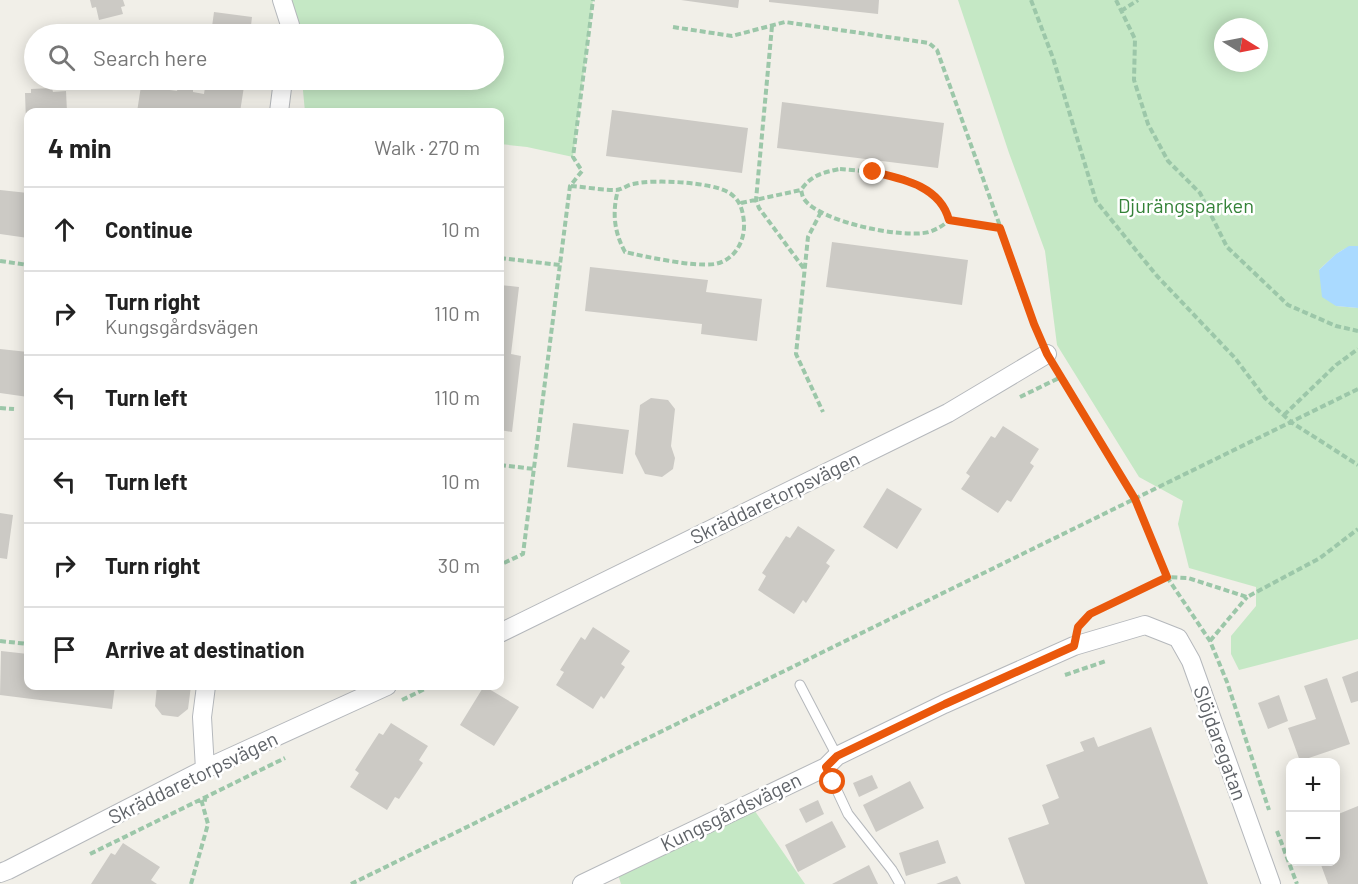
<!DOCTYPE html>
<html lang="en">
<head>
<meta charset="utf-8">
<style>
	:root { --surface:#fff; --page:#f2f2f2; --text:#222; --muted:#767676; --line:#e0e0e0 }
	body { margin:0; font-family:Barlow,sans-serif; background:var(--page); color:var(--text) }
	.controls { position:absolute; right:18px; bottom:18px; display:grid; overflow:hidden; border-radius:12px; box-shadow:0 3px 15px #0003 }
	.controls button { width:54px; height:54px; display:grid; place-items:center; padding:0; border:0; border-bottom:2px solid var(--line); background:var(--surface); color:var(--text); font:30px sans-serif }
	.compass { position:absolute; left:1214px; top:18px; width:54px; height:54px; border-radius:50%; background:var(--surface); box-shadow:0 3px 15px #0003; rotate:100deg }
	.stop { position:absolute; width:18px; height:18px; margin:-14px; border:4px solid #ea580c; border-radius:50%; background:#fff }
	.stop.end { background:#ea580c; border-color:#fff; box-shadow:0 2px 6px #0008 }
	.list { margin:0; padding:0; list-style:none }
	h2 { display:flex; justify-content:space-between; align-items:center; height:78px; margin:0; padding:0 24px; font-size:26px }
	h2 small { font-size:20px; font-weight:400; color:var(--muted) }
	.list li { display:grid; grid-template-columns:39px 1fr auto; gap:18px; align-items:center; box-sizing:border-box; height:84px; padding:0 24px; border-top:2px solid var(--line) }
	.list b { display:block; font-size:22px; white-space:nowrap }
	.list p { margin:0; font-size:20px; white-space:nowrap; color:var(--muted) }
	.list em { font-size:20px; font-style:normal; color:var(--muted) }
	.icon { flex:none; width:33px; height:33px; fill:none; stroke:currentColor; stroke-width:2; stroke-linecap:round; stroke-linejoin:round }
	.map { position:relative; flex:none; width:1358px; height:884px; overflow:hidden }
	.search { position:absolute; background:var(--surface); box-shadow:0 3px 15px #0003; left:24px; top:24px; width:480px; height:66px; display:flex; align-items:center; gap:15px; box-sizing:border-box; padding:0 21px; border-radius:33px; color:var(--muted); font-size:22px }
	.panel { position:absolute; background:var(--surface); box-shadow:0 3px 15px #0003; left:24px; top:108px; width:480px; height:582px; border-radius:12px }
	.map>svg:first-child { display:block }
	.green { fill:#c5e8c5; fill-rule:evenodd }
	.water { fill:#aadaff }
	.building { fill:#cccac5 }
	.lines { fill:none; stroke-linecap:round; stroke-linejoin:round }
	.service-casing { stroke:#b5b8bc; stroke-width:11 }
	.minor-casing { stroke:#b5b8bc; stroke-width:20 }
	.path { stroke:#9cc7a9; stroke-width:4; stroke-dasharray:6 3; stroke-linecap:butt }
	.service { stroke:#fff; stroke-width:9 }
	.minor { stroke:#fff; stroke-width:18 }
	.route { stroke:#ea580c; stroke-width:8 }
	.labels { text-anchor:middle; stroke-width:5; stroke-linejoin:round; paint-order:stroke }
	.park-label { font-size:20px; fill:#348238; stroke:#fff }
	.street-label { font-size:20px; fill:#5f6368; stroke:#fff }
</style>
</head>
<body>
<div class="map">
<svg width="1358" height="884" viewBox="0 0 1358 884">
	<rect width="100%" height="100%" fill="#f1efe8"/>
	<path class="green" d="M287,0H593L573,157L527,147L500,144V112H305L302,80H494V34H298L297,26Z
		M958,0H1358V246C1341,246 1331,259 1319,270L1336,306L1358,308V639L1239,670L1231,654V636L1256,606V587L1189,568L1178,524L1183,501L1139,477L1057,345L1045,251L1009,153ZM1223,27H1259V63H1223Z
		M750,804L805,884H621L616,868Z"/>
	<path class="water" d="M1349,246H1358V308L1336,306L1322,297L1319,270L1336,254Z"/>
	<path class="building" d="M90,0H123L125,6L121,7L123,14L99,20L96,7L92,8Z
		M681,0H739L738,8Z
		M769,0H879L878,14L769,2Z
		M214,12L252,17L250,34H211Z
		M84,80H107L105,83L101,81L98,87Z
		M206,80H245L240,112H137L141,86L177,91L178,86L193,88V92L204,94Z
		M52,88L53,92L66,91L67,112H28V121L26,122L25,93H31V89Z
		M782,102L944,123L938,168L777,148Z
		M612,110L748,128L742,173L606,156Z
		M0,190L28,193V238L0,234Z
		M832,242L968,260L962,305L826,287Z
		M590,267L708,280L706,292L762,299L757,341L701,334L702,324L585,311Z
		M500,285L519,287L511,354L521,356L512,432L500,430Z
		M0,349L28,352V397L0,393Z
		M651,398L668,400L675,409L671,446L675,458L673,469L662,477L645,474L635,454L640,405Z
		M573,423L629,430L623,474L567,467Z
		M1003,426L1039,449L1030,463L1034,466L1011,502L1007,500L998,513L961,489L970,476L966,473L991,436L995,438Z
		M887,488L922,509L897,549L863,527Z
		M0,513L13,515L7,559L0,558Z
		M798,526L835,550L826,563L830,566L806,603L803,600L794,614L758,590L766,576L762,573L786,536L790,538Z
		M593,627L630,651L621,664L625,667L604,699L601,696L593,709L556,685L564,672L560,670L581,637L585,640Z
		M1,651L28,654V686H115L112,709L0,695Z
		M1358,671V701L1351,703L1342,677Z
		M1327,678L1350,744L1300,761L1288,728L1316,719L1304,686Z
		M157,686H191L188,709L178,717L162,715L155,706Z
		M484,686L519,707L494,746L460,725Z
		M1279,695L1288,721L1268,729L1258,703Z
		M391,723L428,746L419,760L423,763L399,799L395,797L387,810L350,787L359,773L355,770L379,733L383,735Z
		M1151,727L1208,884H1025L1008,838L1049,824L1042,805L1059,798L1046,765L1084,751L1080,742L1094,737L1098,747Z
		M872,775L878,788L859,797L853,783Z
		M910,781L924,808L876,832L863,805Z
		M818,800L824,814L806,823L799,809Z
		M1358,806V884H1328L1320,862H1336V815Z
		M832,821L846,847L798,872L785,845Z
		M938,840L946,863L906,876L899,853Z
		M123,843L160,867L151,880L157,884H91L111,853L115,855Z
		M869,865L878,884H832Z
		M957,876L961,884H936Z"/>
	<g class="lines">
		<defs>
			<path id="service" d="M800,685L837,756
				M826,767L848,814L892,870L900,884"/>
			<path id="minor" d="M282,0L290,25L289,34
				M279,112L283,80
				M500,633L948,413L1047,354
				M205,769L202,717L206,686
				M0,873L8,870L205,769L387,686
				M582,884L826,767L837,756L944,704L1074,646L1145,625L1178,638L1191,661L1271,884"/>
		</defs>
		<use href="#service" class="service-casing"/>
		<use href="#minor" class="minor-casing"/>
		<path class="path" d="M1031,0L1053,58L1096,201L1157,276L1235,358L1265,398L1291,422L1358,465
			M1116,0L1135,39L1134,80L1148,124L1168,161L1200,193L1227,247L1288,305L1336,326L1358,331
			M1121,11L1138,0
			M772,26L756,200L759,208L805,270
			M673,27L732,36L785,22L929,43L937,50L1039,335
			M840,169C878,172 938,175 949,220C943,226 937,229 929,232C903,239 820,222 804,199C802,196 802,193 801,190C811,175 824,172 840,169Z
			M571,186C585,187 601,190 616,190C622,190 627,185 633,184C653,179 710,182 728,192C740,199 743,210 744,223C745,241 735,260 715,264C693,267 647,257 625,252C614,232 612,212 618,190
			M741,203L801,190
			M821,212L808,237L796,354L823,412
			M949,220L1000,228
			M500,258L560,265
			M0,261L28,265
			M1057,371L1135,499L1167,577L1210,641L1227,682L1269,810
			M1020,397L1061,377
			M0,408L14,409
			M1284,415L1336,365L1358,349
			M500,465L534,469
			M504,563L523,554L570,186L582,171L573,157L593,0
			M1084,621L1090,614L1167,577L1188,578L1247,597L1320,558L1358,529
			M0,641L28,644
			M1210,641L1247,597
			M1065,675L1106,661
			M402,700L431,686
			M1277,831L1297,884
			M90,854L285,758
			M191,884L208,824L201,799L207,800
			M351,884L1358,389"/>
		<use href="#service" class="service"/>
		<use href="#minor" class="minor"/>
	</g>
	<g class="lines">
		<path class="route" d="M833,782L826,767L837,756L945,704L1074,646L1078,627L1090,614L1167,577L1135,499L1047,354L1034,324L1000,228L949,220C940,186 903,179 873,172"/>
	</g>
	<g class="labels">
		<g class="park-label">
			<text x="1186" y="213">Djurängsparken</text>
		</g>
		<g class="street-label">
			<text transform="translate(775 498) rotate(-26)" y="7">Skräddaretorpsvägen</text>
			<text transform="translate(1220 743) rotate(70)" y="7">Slöjdaregatan</text>
			<text transform="translate(193 778) rotate(-26)" y="7">Skräddaretorpsvägen</text>
			<text transform="translate(731 812) rotate(-26)" y="7">Kungsgårdsvägen</text>
		</g>
	</g>
</svg>
<div class="controls">
<button>+</button>
<button>−</button>
</div>
<svg class="compass" viewBox="-18 -18 36 36"><path d="M0-13l5 13h-10z" fill="#e53935"/><path d="M0 13l5-13h-10z" fill="#767676"/></svg>
<div class="stop" style="left:833px;top:782px"></div>
<div class="stop end" style="left:873px;top:172px"></div>
<div class="search"><svg class="icon" aria-label="search" viewBox="0 0 24 24"><circle cx="10" cy="10" r="6"/><path d="M15 15l6 6"/></svg>Search here</div>
<section class="panel">
<h2>4 min<small>Walk · 270 m</small></h2>
<ul class="list">
<li><svg class="icon" aria-label="ahead" viewBox="0 0 24 24"><path d="M12 20V5M6 11l6-6 6 6"/></svg><div><b>Continue</b></div><em>10 m</em></li>
<li><svg class="icon" aria-label="right" viewBox="0 0 24 24"><path d="M7 20v-9h11M14 6l5 5-5 5"/></svg><div><b>Turn right</b><p>Kungsgårdsvägen</p></div><em>110 m</em></li>
<li><svg class="icon" aria-label="left" viewBox="0 0 24 24"><path d="M17 20v-9H6M10 6l-5 5 5 5"/></svg><div><b>Turn left</b></div><em>110 m</em></li>
<li><svg class="icon" aria-label="left" viewBox="0 0 24 24"><path d="M17 20v-9H6M10 6l-5 5 5 5"/></svg><div><b>Turn left</b></div><em>10 m</em></li>
<li><svg class="icon" aria-label="right" viewBox="0 0 24 24"><path d="M7 20v-9h11M14 6l5 5-5 5"/></svg><div><b>Turn right</b></div><em>30 m</em></li>
<li><svg class="icon" aria-label="arrive" viewBox="0 0 24 24"><path d="M6 21V4h12l-3 4 3 4H6"/></svg><div><b>Arrive at destination</b></div></li>
</ul>
</section>
</div>
</body>
</html>
